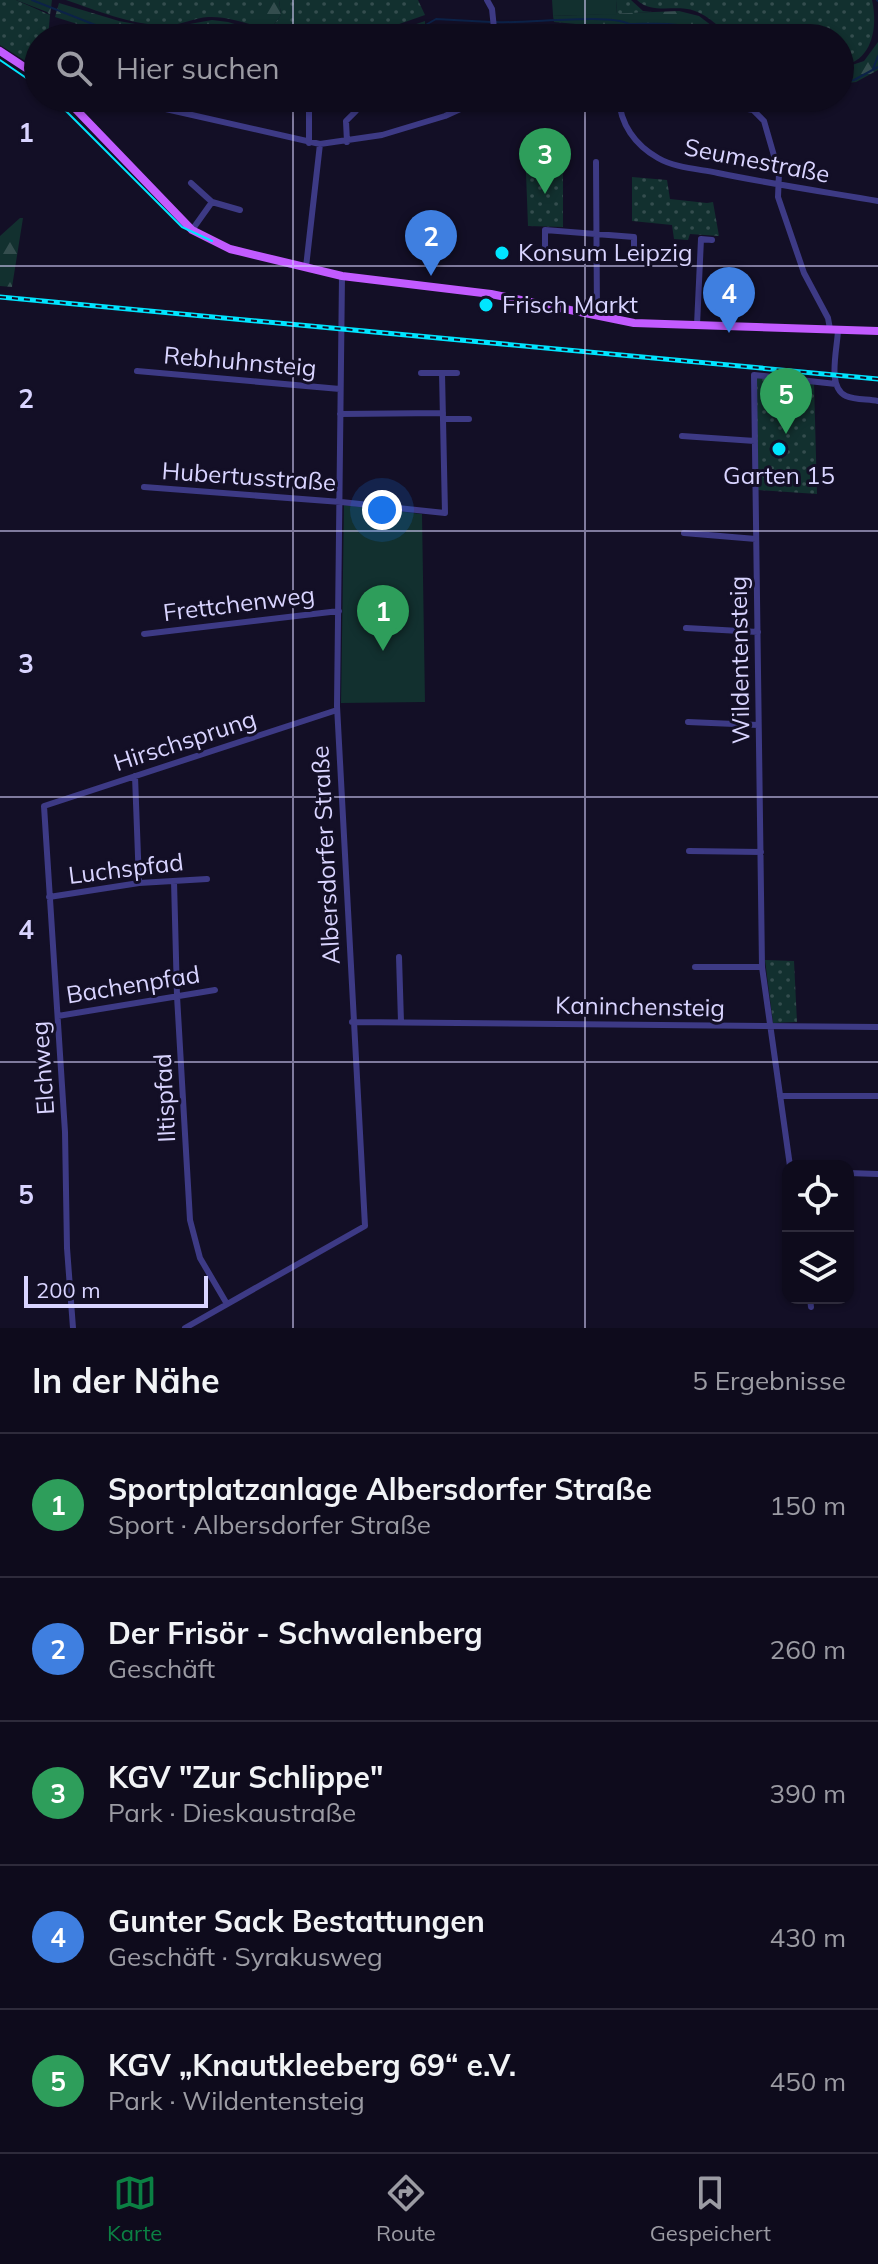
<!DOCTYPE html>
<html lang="de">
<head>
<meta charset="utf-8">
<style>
	:root { --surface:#0e0b1c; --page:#171425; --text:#f1f3f6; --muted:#9b9ba3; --line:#2e2b3b; --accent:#0b8043 }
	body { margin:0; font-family:Mulish,sans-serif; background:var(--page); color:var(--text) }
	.controls { position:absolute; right:24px; bottom:24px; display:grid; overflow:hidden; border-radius:16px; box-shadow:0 2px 6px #0004 }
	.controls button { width:72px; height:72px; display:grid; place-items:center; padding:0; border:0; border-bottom:2px solid var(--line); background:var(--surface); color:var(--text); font:40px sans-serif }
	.scale { position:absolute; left:24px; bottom:20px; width:184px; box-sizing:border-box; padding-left:8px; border:4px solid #d9d4ff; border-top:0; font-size:22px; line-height:28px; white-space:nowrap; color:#d9d4ff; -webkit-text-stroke:6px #130f26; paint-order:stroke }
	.you { position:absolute; left:382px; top:510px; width:28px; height:28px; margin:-20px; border:6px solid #fff; border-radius:50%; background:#1a73e8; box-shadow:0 0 0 12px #1a73e833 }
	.badge { display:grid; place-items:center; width:52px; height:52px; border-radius:50%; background:var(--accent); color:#fff; font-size:26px; font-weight:700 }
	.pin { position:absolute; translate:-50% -66px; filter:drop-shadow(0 2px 4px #0008) }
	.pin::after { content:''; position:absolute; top:42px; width:28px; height:24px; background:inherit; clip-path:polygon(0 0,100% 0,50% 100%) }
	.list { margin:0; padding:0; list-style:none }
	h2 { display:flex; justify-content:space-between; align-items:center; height:104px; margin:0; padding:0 32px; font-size:34px }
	h2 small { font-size:26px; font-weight:400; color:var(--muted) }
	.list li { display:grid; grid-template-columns:52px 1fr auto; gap:24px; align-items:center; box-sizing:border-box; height:144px; padding:0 32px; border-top:2px solid var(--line) }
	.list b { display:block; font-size:30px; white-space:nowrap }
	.list p { margin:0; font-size:26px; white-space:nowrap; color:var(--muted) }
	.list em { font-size:26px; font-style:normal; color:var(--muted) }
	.icon { flex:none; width:44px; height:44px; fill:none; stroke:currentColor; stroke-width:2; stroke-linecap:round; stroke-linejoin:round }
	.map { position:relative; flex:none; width:878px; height:1328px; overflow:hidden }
	.search { position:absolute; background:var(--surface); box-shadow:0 2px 6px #0004; left:24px; right:24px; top:24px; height:88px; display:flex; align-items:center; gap:20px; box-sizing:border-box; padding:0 28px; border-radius:44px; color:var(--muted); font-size:30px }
	.sheet { height:824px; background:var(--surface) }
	nav { display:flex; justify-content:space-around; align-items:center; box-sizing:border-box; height:112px; border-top:2px solid var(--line); background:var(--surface); font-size:22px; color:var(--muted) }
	nav a { display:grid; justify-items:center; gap:4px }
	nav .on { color:var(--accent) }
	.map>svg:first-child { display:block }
	.grass { fill:url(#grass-dots) }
	.forest { fill:url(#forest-firs) }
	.park { fill:#12302f }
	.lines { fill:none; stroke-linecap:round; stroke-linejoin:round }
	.stream { stroke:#0c2248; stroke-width:2 }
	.minor { stroke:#3d3a85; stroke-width:6 }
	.major { stroke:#c25bff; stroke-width:8 }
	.tram { stroke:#00e5ff; stroke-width:2 }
	.rail-casing { stroke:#00e5ff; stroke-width:5 }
	.rail { stroke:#130f26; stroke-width:2; stroke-dasharray:6; stroke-linecap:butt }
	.grid { fill:none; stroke:#d9d4ff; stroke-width:2; stroke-opacity:0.55 }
	.poi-dot { fill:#00e5ff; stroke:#130f26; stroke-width:3 }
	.labels { text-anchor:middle; stroke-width:6; stroke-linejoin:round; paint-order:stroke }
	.street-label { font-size:24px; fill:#d9d4ff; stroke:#130f26 }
	.poi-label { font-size:24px; fill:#d9d4ff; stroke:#130f26; text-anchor:start }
	.grid-label { font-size:26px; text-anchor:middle; font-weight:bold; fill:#d9d4ff; stroke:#130f26; stroke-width:6; stroke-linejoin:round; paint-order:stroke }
</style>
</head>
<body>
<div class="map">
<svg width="878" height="1328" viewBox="0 0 878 1328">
	<defs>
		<pattern id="grass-dots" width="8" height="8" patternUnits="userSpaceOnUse" patternTransform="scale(2)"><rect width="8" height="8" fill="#12302f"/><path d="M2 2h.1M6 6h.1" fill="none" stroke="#344d4e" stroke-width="1.8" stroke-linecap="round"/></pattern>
		<pattern id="forest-firs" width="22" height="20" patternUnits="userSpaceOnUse" patternTransform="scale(2)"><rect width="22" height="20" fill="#12302f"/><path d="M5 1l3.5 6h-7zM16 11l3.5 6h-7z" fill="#344d4e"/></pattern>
	</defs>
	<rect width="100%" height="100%" fill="#130f26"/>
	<path class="grass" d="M0,0H16L50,15L48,38H38V69L0,45Z
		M66,0H269V1L259,8L258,26C241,22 225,16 208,17C195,18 183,24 171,25C136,27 98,11 66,0Z
		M279,0H418L425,15L385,29L356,35L328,36L272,27L281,15Z
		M616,0H631L643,11L652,12L617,14Z
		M637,0H872C878,26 873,62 840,66V38H750L752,32L745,25L733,38C721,29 709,16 695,11C676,4 652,15 637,0Z
		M563,145V227L528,226L525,146Z
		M632,177L667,180L670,199L707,203L713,202L719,236L690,234L688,240L674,239L672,225L632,221Z
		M756,378L814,383L817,494L758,490Z
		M765,960L794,961L797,1022L773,1023Z"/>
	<path class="forest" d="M16,0H52L50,15L47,12Z
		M269,0H279L281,15L272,27L258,26V8Z
		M59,3L119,21L162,29L212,20L228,22L254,30L311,38H223L209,33L196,38H122L55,17Z
		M679,11L699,16L728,38H705L686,30L631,29L554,22L553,16Z
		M425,21V28L412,38H365L384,35Z
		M878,42V70L856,82L840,84V69L864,61Z
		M20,218H23L12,287L0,286V236Z"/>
	<path class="park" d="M552,0H616L617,14L553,16Z
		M344,505L422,514L425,702L341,703Z"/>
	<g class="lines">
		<path class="stream" d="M32,0L108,30L146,38
			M877,0L878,1
			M496,22C526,24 608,13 629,24C659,24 685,20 710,38
			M187,38L212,29L240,38
			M403,38L436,19L490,22
			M873,69L878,56
			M840,82L854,80L878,67
			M780,470V471
			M799,472V473"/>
		<path class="minor" d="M487,0L492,9L495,38
			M117,98L320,144L382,135L445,116L467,106L475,98
			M324,98L355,102L356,111L346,121L347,142
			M619,98C620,124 635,145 658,158C675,168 699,169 718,173C771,184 825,192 878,201
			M288,100L310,101
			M702,100L753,110L764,121L779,173L778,197L804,273L828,318L830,329
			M309,143V104L313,98
			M596,162L597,315
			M191,183L212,202L240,210
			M192,230L212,202
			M545,246V230L634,237V257
			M306,267L320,144
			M697,325L701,239L712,240
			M838,329C838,347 826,387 846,396C855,400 868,399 878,401
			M137,371L340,389
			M421,373H457
			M340,414L443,413
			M443,419H469
			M682,436L755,441
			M144,487L341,502L445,513L442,373
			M684,533L756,539
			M686,628L758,632
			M144,634L339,611
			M688,722L758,725
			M135,776L139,883
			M689,851L761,852
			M174,881L177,996L190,1220L200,1258L227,1304
			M49,897L139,883L207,879
			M399,957L401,1022
			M695,967H762
			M58,1016L215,990
			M352,1022L878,1027
			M780,1096H878
			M790,1166L762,967L754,375L836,384
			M848,1173L878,1174
			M810,1298L811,1307
			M73,1328L67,1248L65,1132L44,806L337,710
			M185,1328L365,1226L337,706L342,276"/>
		<path class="major" d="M0,51L38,76
			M65,98L192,230L230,249L342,276L491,294L634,323L878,331"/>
		<path class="tram" d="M0,60L38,86
			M53,98L182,227L212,241"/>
		<defs>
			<path id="rail" d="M0,297L878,379"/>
		</defs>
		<use href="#rail" class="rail-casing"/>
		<use href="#rail" class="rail"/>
	</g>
	<path class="grid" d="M293,0V38M585,0V38M293,98V1328M585,98V1328M0,266H878M0,531H878M0,797H878M0,1062H878"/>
	<g class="poi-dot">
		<circle cx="502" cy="253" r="8"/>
		<circle cx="486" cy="305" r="8"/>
		<circle cx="779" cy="449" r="8"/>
	</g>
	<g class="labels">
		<g class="street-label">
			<text transform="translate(757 161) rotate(11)" y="8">Seumestraße</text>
			<text transform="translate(240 362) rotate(5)" y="8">Rebhuhnsteig</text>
			<text transform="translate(249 477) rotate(4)" y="8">Hubertusstraße</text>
			<text transform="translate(239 604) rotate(-7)" y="8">Frettchenweg</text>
			<text transform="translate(740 660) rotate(-91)" y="8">Wildentensteig</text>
			<text transform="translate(185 741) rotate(-18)" y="8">Hirschsprung</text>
			<text transform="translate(326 855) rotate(-93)" y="8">Albersdorfer Straße</text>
			<text transform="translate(126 869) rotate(-7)" y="8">Luchspfad</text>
			<text transform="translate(133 985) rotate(-9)" y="8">Bachenpfad</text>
			<text transform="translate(640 1007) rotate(1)" y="8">Kaninchensteig</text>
			<text transform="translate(43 1068) rotate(-94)" y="8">Elchweg</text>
			<text transform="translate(165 1098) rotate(-93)" y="8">Iltispfad</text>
		</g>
		<g class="poi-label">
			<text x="518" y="261">Konsum Leipzig</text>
			<text x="502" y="313">Frisch Markt</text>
			<text x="779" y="484" text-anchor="middle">Garten 15</text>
		</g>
	</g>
	<g class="grid-label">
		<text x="26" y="142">1</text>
		<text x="26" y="408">2</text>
		<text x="26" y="673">3</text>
		<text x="26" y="939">4</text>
		<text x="26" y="1204">5</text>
	</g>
</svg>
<div class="controls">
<button><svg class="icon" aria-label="locate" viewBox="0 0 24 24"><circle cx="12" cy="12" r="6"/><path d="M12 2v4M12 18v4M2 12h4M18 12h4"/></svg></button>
<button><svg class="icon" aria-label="layers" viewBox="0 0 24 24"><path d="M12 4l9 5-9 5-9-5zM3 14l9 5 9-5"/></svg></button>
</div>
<div class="scale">200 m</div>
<div class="you"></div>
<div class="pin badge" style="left:383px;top:651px;background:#2e9e5b">1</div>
<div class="pin badge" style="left:431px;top:276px;background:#3f7fe0">2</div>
<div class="pin badge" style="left:545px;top:194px;background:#2e9e5b">3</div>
<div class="pin badge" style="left:729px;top:333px;background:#3f7fe0">4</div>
<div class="pin badge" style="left:786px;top:434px;background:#2e9e5b">5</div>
<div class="search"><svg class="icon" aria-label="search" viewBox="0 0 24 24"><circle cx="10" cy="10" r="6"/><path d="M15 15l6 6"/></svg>Hier suchen</div>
</div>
<section class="sheet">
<h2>In der Nähe<small>5 Ergebnisse</small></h2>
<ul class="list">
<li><span class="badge" style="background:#2e9e5b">1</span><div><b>Sportplatzanlage Albersdorfer Straße</b><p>Sport · Albersdorfer Straße</p></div><em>150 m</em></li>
<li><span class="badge" style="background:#3f7fe0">2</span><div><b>Der Frisör - Schwalenberg</b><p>Geschäft</p></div><em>260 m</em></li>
<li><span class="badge" style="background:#2e9e5b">3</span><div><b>KGV &quot;Zur Schlippe&quot;</b><p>Park · Dieskaustraße</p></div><em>390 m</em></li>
<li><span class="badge" style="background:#3f7fe0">4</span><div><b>Gunter Sack Bestattungen</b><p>Geschäft · Syrakusweg</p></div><em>430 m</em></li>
<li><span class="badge" style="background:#2e9e5b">5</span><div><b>KGV „Knautkleeberg 69“ e.V.</b><p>Park · Wildentensteig</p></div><em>450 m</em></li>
</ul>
</section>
<nav>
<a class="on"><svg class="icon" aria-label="map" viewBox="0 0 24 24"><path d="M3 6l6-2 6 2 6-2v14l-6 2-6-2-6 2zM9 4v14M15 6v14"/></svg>Karte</a>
<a><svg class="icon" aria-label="directions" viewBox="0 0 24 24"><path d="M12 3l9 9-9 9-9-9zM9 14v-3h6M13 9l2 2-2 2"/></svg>Route</a>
<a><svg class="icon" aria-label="saved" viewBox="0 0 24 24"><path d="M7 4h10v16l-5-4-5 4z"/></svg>Gespeichert</a>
</nav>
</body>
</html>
